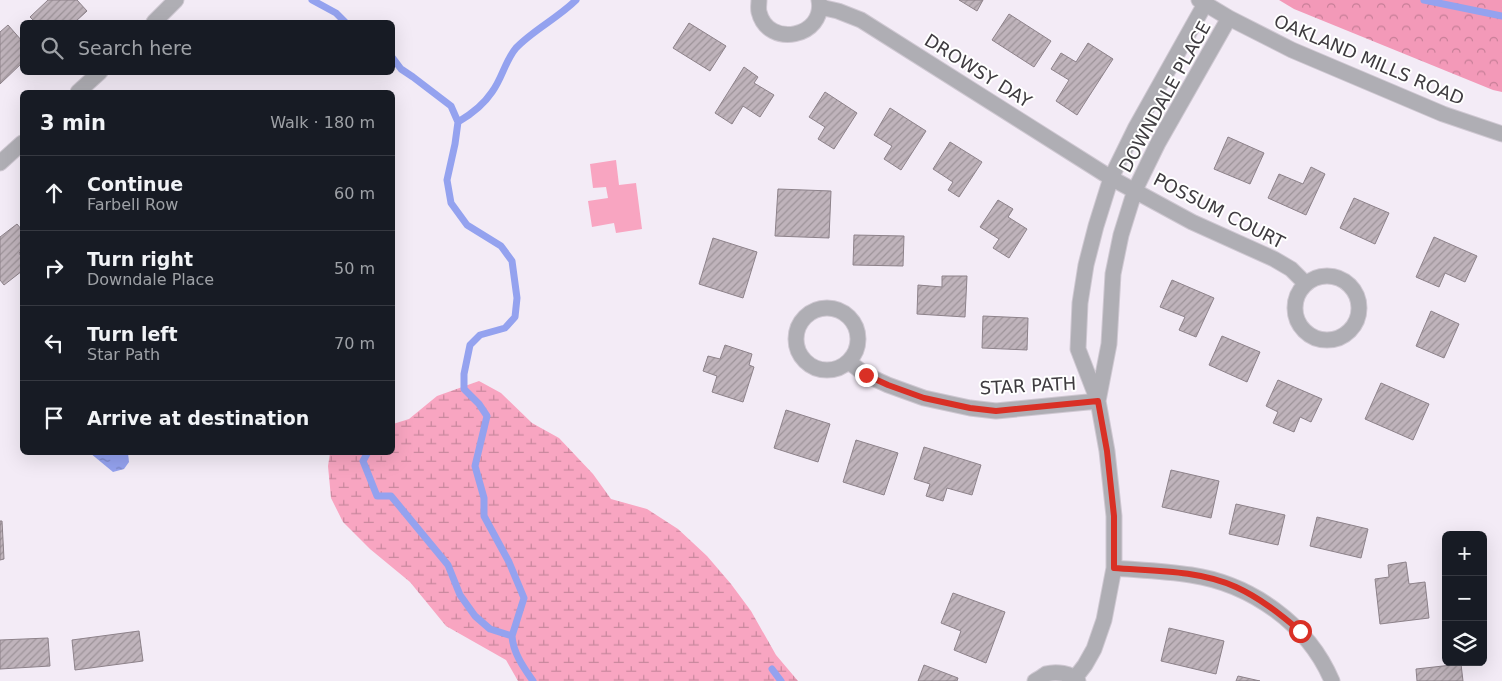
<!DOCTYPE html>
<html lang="en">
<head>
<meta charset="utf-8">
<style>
	:root { --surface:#171b24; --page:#242831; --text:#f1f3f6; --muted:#9ea1a6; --line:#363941 }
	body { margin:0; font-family:"DejaVu Sans",sans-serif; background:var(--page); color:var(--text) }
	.controls { position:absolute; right:15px; bottom:15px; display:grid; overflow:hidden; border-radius:8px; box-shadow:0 5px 20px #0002 }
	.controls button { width:45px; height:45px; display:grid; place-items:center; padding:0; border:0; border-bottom:1px solid var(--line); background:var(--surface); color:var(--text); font:25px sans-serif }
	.stop { position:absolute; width:15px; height:15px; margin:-11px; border:4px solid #d93025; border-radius:50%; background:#fff }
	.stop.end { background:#d93025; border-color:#fff; box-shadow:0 1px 5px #0008 }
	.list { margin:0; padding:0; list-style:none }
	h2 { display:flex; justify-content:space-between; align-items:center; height:65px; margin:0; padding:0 20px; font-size:21px }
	h2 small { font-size:16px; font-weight:400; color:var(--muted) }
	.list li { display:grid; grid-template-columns:32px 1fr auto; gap:15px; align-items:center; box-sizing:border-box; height:75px; padding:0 20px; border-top:1px solid var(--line) }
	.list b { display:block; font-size:19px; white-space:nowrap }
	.list p { margin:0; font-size:16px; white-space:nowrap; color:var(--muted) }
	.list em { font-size:16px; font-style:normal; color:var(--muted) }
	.icon { flex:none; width:28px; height:28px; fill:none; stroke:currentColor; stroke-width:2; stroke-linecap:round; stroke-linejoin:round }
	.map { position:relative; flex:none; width:1502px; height:681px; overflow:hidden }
	.search { position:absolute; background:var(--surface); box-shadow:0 5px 20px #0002; left:20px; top:20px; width:375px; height:55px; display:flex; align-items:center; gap:12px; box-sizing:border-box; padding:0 18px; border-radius:8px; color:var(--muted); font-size:19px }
	.panel { position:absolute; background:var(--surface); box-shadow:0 5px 20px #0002; left:20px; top:90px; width:375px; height:365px; border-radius:8px }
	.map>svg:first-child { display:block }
	.forest { fill:url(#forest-crowns) }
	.wetland { fill:url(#wetland-marsh) }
	.park { fill:#f8a5c1 }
	.water { fill:url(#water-ripples) }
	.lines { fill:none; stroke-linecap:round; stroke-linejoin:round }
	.stream { stroke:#94a2ef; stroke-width:7 }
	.building { fill:url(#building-hatch); stroke:#8d828a }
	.minor-casing { stroke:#cfc8d2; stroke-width:17 }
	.minor { stroke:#afaeb4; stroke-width:15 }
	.route { stroke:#d93025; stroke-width:6 }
	.labels { text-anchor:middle; stroke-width:4; stroke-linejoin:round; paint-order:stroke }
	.street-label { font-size:18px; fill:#3f3c40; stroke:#fff }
</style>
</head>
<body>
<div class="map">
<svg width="1502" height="681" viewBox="0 0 1502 681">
	<defs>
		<pattern id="forest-crowns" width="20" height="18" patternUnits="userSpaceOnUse" patternTransform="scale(1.25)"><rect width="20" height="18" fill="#f399b8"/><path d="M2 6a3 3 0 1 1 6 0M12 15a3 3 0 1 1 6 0" fill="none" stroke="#c67e97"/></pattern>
		<pattern id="wetland-marsh" width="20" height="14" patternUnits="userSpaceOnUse" patternTransform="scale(1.25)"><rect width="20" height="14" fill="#f8a5c1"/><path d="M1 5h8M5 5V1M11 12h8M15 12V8" fill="none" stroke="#ca889e"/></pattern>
		<pattern id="water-ripples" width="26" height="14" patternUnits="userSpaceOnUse" patternTransform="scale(1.25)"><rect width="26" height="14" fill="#94a2ef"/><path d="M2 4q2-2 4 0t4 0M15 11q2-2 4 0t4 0" fill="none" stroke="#7a85c3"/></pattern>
		<pattern id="building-hatch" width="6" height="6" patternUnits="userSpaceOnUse" patternTransform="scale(1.25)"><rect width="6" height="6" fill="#bfb3bb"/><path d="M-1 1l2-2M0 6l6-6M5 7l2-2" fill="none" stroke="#9d9399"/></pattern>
	</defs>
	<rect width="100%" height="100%" fill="#f3ebf6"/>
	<path class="forest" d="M1279,0H1502V92L1493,90L1294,9Z"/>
	<path class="wetland" d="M479,381L501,393L532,423L559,438L593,474L611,499L647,509L678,529L707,556L731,584L751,611L776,655L798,681H518L506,660L446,626L410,582L370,549L343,522L331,498L328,466L330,453L392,452L393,424L409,419L437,396Z"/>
	<path class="park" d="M616,160L619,185L636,183L642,229L616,233L614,223L592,227L588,201L608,198L606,187L593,188L590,164Z"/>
	<path class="water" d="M90,453H128L129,462L124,469L113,472Z"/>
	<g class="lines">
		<path class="stream" d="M312,0L336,13L345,22
			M1424,0L1502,16
			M392,57L401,69L413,77L451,106L458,122
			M368,452L363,461L377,496H391L448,565L460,595L475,616L490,629L512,636
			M772,669L781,681
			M533,681C524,668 513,653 512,636L524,598L509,562L484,516V498L475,466L487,416L479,404L464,389V374L470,345L480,335L505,328L515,317L517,298L512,261L501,246L467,225L451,203L447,180L455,144L458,122C470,115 484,104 492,92C502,79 505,61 516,48C533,30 558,18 576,0"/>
	</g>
	<path class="building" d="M48,0H77L87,11L75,22H35L30,17Z
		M959,0H983L977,11Z
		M1009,14L1051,41L1034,67L992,40Z
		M689,23L726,46L710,71L673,48Z
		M8,25L22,41V63L0,84V32Z
		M1088,43L1113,59L1077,115L1056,101L1069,80L1051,69L1061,53L1076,62Z
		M744,67L758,77L754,83L774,95L760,117L743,106L732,124L715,113Z
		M825,92L857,113L834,149L818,139L825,127L809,117Z
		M890,108L926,131L901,170L884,159L892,146L874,135Z
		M1228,137L1264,153L1250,184L1214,169Z
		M950,142L982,162L959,197L948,190L953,182L933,169Z
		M1311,167L1325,174L1306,215L1268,198L1279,174L1303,184Z
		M778,189L831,191L829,238L775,236Z
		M1354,198L1389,213L1375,244L1340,228Z
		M998,200L1013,209L1008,217L1027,229L1009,258L993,248L999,239L980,227Z
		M17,224L22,230V250L19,253L22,258V271L4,285L0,280V237Z
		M854,235L904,236L903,266L853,265Z
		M1434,237L1477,256L1465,282L1445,273L1439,287L1416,277Z
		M713,238L757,252L743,298L699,284Z
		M942,276H967L965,317L917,314L918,285L942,287Z
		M1172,280L1214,298L1196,337L1179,330L1185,317L1160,307Z
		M1431,311L1459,324L1444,358L1416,346Z
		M983,316L1028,318L1027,350L982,348Z
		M1222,336L1260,352L1247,382L1209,365Z
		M725,345L752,354L749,365L754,367L743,402L712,392L717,376L703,371L708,356L720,359Z
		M1278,380L1322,399L1311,422L1300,417L1294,432L1273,423L1278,412L1266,406Z
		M1381,383L1429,404L1413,440L1365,419Z
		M786,410L830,424L818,462L774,448Z
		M856,440L898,453L884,495L843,482Z
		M924,447L981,465L972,495L947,488L943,501L926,496L930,484L914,479Z
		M1171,470L1219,481L1211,518L1162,507Z
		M1236,504L1285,515L1278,545L1229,534Z
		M1317,517L1368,529L1361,558L1310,546Z
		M0,521H2L4,559L0,560Z
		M1406,562L1409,584L1425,582L1429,618L1380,624L1375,579L1389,577L1388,565Z
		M953,593L1005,612L986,663L954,650L961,631L941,623Z
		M1169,628L1224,641L1216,674L1161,661Z
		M139,631L143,661L75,670L72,640Z
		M48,638L50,666L0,669V640Z
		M1461,664L1463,681H1417L1416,669Z
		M924,665L958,678L957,681H918Z
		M1238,676L1260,681H1236Z"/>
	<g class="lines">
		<defs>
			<path id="minor" d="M759,0C759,4 758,8 759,12C768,49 826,37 819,0
				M1199,0L1229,18L1292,50L1443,114L1502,134
				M820,7L838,11L861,20L1111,178L1192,222L1274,259L1291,269L1306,284
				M154,22L176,0
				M78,92L100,72
				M0,163L22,143
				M1295 308a32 32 0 1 1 64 0a32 32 0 1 1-64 0Z
				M796 339a31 31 0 1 1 62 0a31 31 0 1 1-62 0Z
				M849,362L866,375L888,385L924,398L970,408L996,411L1098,401
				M1098,401L1109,344L1113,274L1121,235L1135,190L1158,143L1229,18
				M1114,568C1139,570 1166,571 1191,575C1251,584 1308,624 1332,681
				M1075,678L1085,665L1094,649L1104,620L1114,568V516L1107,451L1098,401L1078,349L1080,303L1086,265L1096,226L1111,178L1135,129L1205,4
				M1035,681C1039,679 1043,676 1046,674C1056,671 1071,673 1078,681"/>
		</defs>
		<use href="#minor" class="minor-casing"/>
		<use href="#minor" class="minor"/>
	</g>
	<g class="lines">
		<path class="route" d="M866,375L888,385L924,398L970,408L996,411L1098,401L1107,451L1114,516V568C1154,571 1199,570 1236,587C1260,598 1280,614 1300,631"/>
	</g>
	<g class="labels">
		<g class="street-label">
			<text transform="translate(1369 60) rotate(23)" y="6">OAKLAND MILLS ROAD</text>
			<text transform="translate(978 71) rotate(32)" y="6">DROWSY DAY</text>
			<text transform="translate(1165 97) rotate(-61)" y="6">DOWNDALE PLACE</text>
			<text transform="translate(1219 211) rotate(27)" y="6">POSSUM COURT</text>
			<text transform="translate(1028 386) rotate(-3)" y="6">STAR PATH</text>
		</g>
	</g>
</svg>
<div class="controls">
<button>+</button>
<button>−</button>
<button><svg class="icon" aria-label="layers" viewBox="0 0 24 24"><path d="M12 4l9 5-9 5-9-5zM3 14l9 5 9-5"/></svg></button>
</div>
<div class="stop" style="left:1300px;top:631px"></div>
<div class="stop end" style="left:866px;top:375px"></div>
<div class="search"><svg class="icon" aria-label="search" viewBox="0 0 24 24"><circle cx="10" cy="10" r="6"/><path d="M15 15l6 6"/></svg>Search here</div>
<section class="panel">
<h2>3 min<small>Walk · 180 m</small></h2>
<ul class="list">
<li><svg class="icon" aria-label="ahead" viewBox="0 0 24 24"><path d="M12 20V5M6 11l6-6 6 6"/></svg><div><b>Continue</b><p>Farbell Row</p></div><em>60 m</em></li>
<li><svg class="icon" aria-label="right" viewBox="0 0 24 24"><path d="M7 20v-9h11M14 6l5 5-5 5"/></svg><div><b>Turn right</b><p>Downdale Place</p></div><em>50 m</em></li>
<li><svg class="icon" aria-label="left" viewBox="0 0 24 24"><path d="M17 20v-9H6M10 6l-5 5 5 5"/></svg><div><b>Turn left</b><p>Star Path</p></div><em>70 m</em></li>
<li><svg class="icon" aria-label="arrive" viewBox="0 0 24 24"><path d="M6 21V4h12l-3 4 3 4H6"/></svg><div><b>Arrive at destination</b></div></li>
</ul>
</section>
</div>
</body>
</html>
